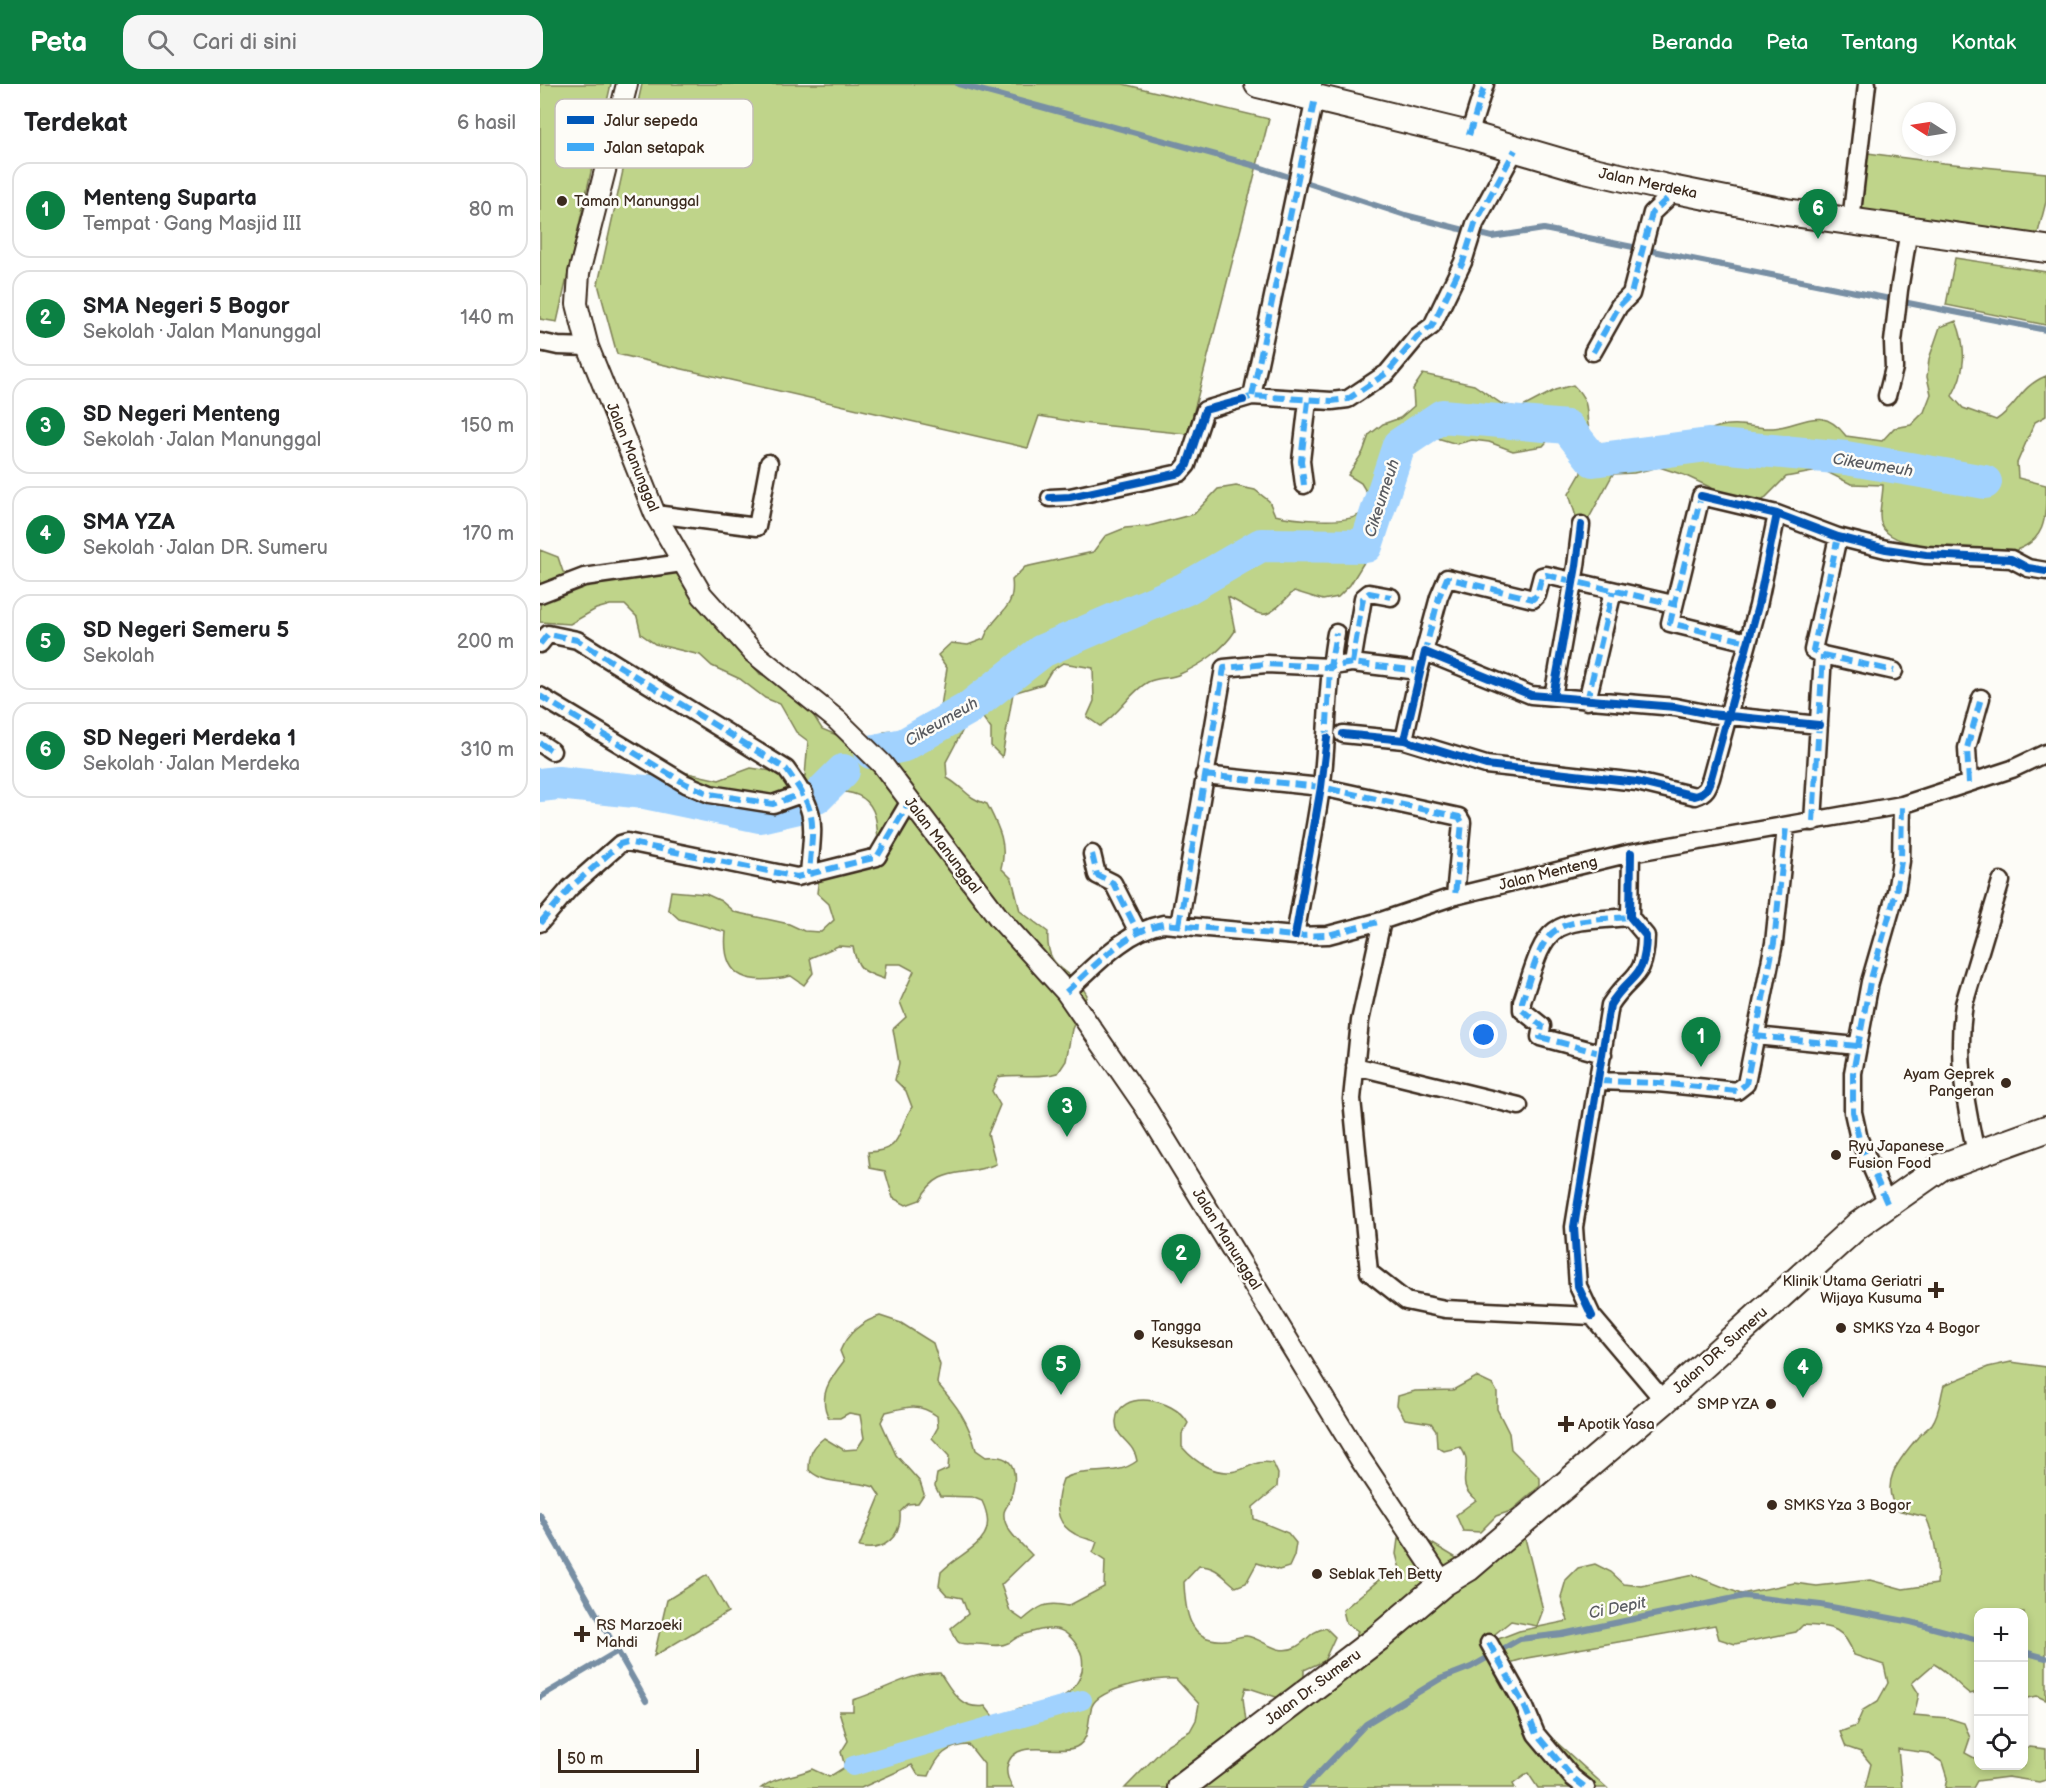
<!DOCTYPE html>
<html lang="id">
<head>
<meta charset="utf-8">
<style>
	:root { --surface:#fff; --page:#f6f6f6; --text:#202124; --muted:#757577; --line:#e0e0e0; --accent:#0b8043 }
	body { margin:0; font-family:"Balsamiq Sans",sans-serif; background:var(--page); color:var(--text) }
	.controls { position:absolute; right:18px; bottom:18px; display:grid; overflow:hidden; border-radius:12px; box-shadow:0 3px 9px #0003 }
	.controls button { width:54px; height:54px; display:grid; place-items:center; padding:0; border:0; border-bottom:2px solid var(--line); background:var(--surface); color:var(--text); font:30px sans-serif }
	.compass { position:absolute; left:1362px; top:18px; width:54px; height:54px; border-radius:50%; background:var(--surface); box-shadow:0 3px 9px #0003; rotate:282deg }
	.scale { position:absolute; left:18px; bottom:15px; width:141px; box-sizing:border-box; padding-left:6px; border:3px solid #3b2a1e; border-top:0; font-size:16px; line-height:21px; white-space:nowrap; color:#3b2a1e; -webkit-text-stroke:4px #fdfcf7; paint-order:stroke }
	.you { position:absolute; left:944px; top:951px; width:21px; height:21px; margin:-15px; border:4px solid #fff; border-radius:50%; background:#1a73e8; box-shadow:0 0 0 9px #1a73e833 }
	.badge { display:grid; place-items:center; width:39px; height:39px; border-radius:50%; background:var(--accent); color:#fff; font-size:20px; font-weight:700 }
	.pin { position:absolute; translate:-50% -50px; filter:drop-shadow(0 2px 3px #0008) }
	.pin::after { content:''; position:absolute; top:32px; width:21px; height:18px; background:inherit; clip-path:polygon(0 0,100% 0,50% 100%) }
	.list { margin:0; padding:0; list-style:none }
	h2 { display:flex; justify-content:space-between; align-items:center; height:78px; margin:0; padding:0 24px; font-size:26px }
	h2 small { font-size:20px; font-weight:400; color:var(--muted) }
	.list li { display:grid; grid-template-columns:39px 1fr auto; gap:18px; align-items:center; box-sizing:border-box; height:96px; margin:0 12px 12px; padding:0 12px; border:2px solid var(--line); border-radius:18px }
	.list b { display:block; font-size:22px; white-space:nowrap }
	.list p { margin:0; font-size:20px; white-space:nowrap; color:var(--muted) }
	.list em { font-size:20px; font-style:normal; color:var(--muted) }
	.icon { flex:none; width:33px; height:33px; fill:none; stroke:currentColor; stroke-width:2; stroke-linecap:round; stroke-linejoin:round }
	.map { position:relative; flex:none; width:1506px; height:1704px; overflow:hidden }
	header { display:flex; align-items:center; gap:36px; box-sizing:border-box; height:84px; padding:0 30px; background:var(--accent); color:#fff }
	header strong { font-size:28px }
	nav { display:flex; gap:33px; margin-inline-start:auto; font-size:21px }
	.search { width:420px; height:54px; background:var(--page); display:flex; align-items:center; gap:15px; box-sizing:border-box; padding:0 21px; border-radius:18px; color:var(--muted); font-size:22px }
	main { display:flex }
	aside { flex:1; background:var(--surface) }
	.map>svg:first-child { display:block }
	.green { fill:#bfd48a; stroke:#7d7f54; stroke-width:1.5 }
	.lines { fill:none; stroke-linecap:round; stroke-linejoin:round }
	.stream { stroke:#788fa4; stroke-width:6 }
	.canal { stroke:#a1d2fe; stroke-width:20 }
	.river { stroke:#a1d2fe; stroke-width:34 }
	.minor-casing { stroke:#3b2a1e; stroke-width:21 }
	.tertiary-casing { stroke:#3b2a1e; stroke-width:24 }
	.primary-casing { stroke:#3b2a1e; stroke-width:30 }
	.minor { stroke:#fdfcf7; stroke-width:16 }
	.tertiary { stroke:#fdfcf7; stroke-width:20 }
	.primary { stroke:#fdfcf7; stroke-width:26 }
	.quiet { stroke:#3fa9f5; stroke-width:6; stroke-dasharray:12 6; stroke-linecap:butt }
	.cycleway-casing { stroke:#fdfcf7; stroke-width:11 }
	.cycleway { stroke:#0057b8; stroke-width:8 }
	.poi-dot { fill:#3b2a1e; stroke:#fdfcf7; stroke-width:2 }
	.labels { text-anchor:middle; stroke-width:5; stroke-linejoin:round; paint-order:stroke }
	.street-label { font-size:15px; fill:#3b2a1e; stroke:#fdfcf7 }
	.poi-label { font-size:15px; fill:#3b2a1e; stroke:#fdfcf7; text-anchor:start }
	.water-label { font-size:16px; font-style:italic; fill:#5a5c61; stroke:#fdfcf7 }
	.key { fill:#fdfcf7; stroke:#c3bdb6; stroke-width:1.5 }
	.key-label { font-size:16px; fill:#3b2a1e }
</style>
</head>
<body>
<header>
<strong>Peta</strong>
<div class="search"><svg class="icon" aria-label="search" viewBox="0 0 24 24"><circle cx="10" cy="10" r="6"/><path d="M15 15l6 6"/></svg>Cari di sini</div>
<nav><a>Beranda</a><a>Peta</a><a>Tentang</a><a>Kontak</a></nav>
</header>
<main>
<aside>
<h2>Terdekat<small>6 hasil</small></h2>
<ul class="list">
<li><span class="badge">1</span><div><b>Menteng Suparta</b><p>Tempat · Gang Masjid III</p></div><em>80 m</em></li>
<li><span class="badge">2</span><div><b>SMA Negeri 5 Bogor</b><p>Sekolah · Jalan Manunggal</p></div><em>140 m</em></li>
<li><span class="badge">3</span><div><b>SD Negeri Menteng</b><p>Sekolah · Jalan Manunggal</p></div><em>150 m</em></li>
<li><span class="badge">4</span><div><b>SMA YZA</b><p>Sekolah · Jalan DR. Sumeru</p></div><em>170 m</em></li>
<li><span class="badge">5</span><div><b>SD Negeri Semeru 5</b><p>Sekolah</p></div><em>200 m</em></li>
<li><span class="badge">6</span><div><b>SD Negeri Merdeka 1</b><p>Sekolah · Jalan Merdeka</p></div><em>310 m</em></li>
</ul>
</aside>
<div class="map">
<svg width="1506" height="1704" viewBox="0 0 1506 1704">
	<rect width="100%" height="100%" fill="#fdfcf7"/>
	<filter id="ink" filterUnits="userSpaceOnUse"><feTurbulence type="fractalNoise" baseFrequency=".0167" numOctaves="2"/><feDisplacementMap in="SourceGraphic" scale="12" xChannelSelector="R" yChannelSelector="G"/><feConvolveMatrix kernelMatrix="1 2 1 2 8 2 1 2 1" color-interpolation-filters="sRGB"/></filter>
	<g filter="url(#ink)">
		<path class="green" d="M0,0H71L17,238L0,235Z
			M102,0H583L729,35L648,350L541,339L499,332L488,364L77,270L58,200Z
			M1320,68L1403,79L1506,89V118L1494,164L1311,137Z
			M1415,174L1506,188V241L1406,221Z
			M1416,237C1427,264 1426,287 1412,312L1423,324L1456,336C1478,322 1479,303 1506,292V332L1495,338L1477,379L1478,394L1506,401C1506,437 1506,458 1470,468C1444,466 1354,469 1342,442C1337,432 1343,414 1343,401L1311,400L1283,386L1246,393L1223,416L1206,420L1144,391L1119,383L1094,389L1073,390L1049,434L1037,436L1029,410L1041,389L1040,376L1013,351L1003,362L973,367L949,358L932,356L917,360L887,351L872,354L847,370L845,417L834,447L826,462V475L810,501L798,513L783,516L754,507C720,542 726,532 688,513L695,547C683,566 661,581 640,590C631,595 618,593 608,598C591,607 580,629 560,642L547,633L554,617L553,584L523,579L511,587L503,600L473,609L462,673L451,662V645L441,631L427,638L406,678L407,694C425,704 426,714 447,720C458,742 468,760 461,784L472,795L480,827L508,848C505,889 531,881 547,911L532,945L526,977L518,989C498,995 479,989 458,993L452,1007L460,1021L448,1050L456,1080C424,1094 398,1080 380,1116L366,1121L353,1114L345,1087L330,1084L328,1068C364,1067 356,1048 372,1023L366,1007L355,996L359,979L353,945L366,933L360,918L374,887L361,880H346L344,895C323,888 317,885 313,863L298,862L270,874L273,889L264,901L251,892C211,901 181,897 186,848L139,835L128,825L131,807L166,810L181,817L194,828L249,840L264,847L281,848L294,836L289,820L277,809L279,793L339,765C337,754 338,742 335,732C325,696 278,708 254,718L251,733L237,739L221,735L192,740L175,736L116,707L109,692L143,688L179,696L211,684L265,692L268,657L256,648L240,620L225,614L200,595L172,582L160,571L115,560L101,550L97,533L85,521H70L56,525L30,540L0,538V466L18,473L23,488L41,493C67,474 103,480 135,480L220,590L237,595L259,619L272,629L282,645L313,658H330L344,648L384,644L399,635L407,584L398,571L411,559L428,561L444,555C454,528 476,528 472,496L485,483L553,468L565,452L585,444L609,442L654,430L678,405L696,402L715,406L729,417L735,431C751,435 806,441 820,430C824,427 827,419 830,414L821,399L808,391L823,368L829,351L843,340L860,334L874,322L873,305L883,290L934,301L962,320L981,324L1015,306L1033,301C1057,324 1039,333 1055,357C1074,363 1073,358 1090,359C1101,359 1112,363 1122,363C1141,362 1160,348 1178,343C1196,338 1210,343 1228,344C1260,345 1279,317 1306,352L1342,357L1354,344L1371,341L1384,328L1391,310L1387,293L1389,275L1400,243Z
			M340,1232L361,1239L393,1259L400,1281L397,1299C417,1322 428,1336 436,1366L446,1373C478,1369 478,1393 470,1416C469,1420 464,1425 464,1429C462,1445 483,1461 492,1471L461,1501L470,1527L483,1536C499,1522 506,1517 528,1522L564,1503L565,1477L553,1469L557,1458C550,1455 541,1454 535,1450C512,1438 516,1415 523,1395C547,1382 575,1394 597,1377C594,1357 575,1355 576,1337C578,1305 634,1313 648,1339L642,1350V1363C655,1378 675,1392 696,1387C712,1383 715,1376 733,1379L738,1390L737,1403L713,1423L714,1435L748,1449L756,1459L754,1472L749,1483L739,1486L717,1479L706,1499L696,1503C683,1493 677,1482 659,1482L644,1498C645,1526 648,1559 685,1556C692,1556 701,1551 707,1552C722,1554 737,1573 756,1563C769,1556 768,1548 786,1544L795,1553L784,1577L764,1586V1598L739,1614L706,1603L703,1614L707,1645L635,1704H585L628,1660L650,1647L656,1636L659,1620L636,1595C618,1593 559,1604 552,1622C547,1636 551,1656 536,1663C518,1672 473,1652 467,1683C466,1690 469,1698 473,1704H444V1680L429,1661C407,1661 397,1672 389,1692L378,1691L372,1681L321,1704H221C236,1692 255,1693 272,1685L289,1693L305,1683L301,1668L308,1657L299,1627H313V1616C342,1608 369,1588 400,1589C412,1607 420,1626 445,1622L455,1635C463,1631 472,1627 480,1624C507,1617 533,1619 542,1587C543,1580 543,1571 539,1565C534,1556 527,1547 516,1545C505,1544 485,1549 476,1554C474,1555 470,1559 468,1559C459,1564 447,1560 437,1560C418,1559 419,1564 411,1544L428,1530L422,1514L407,1511L399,1502L401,1488C424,1464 462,1459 442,1417L432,1413L400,1412L395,1402L397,1390L408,1385L409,1372L392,1354L398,1343L397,1332C378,1318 366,1323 346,1328L341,1338L356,1371L380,1398L384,1410L378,1419L368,1420L360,1428C362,1453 343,1469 319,1463L340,1412L334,1403C311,1395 287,1403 269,1386C269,1371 272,1363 284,1354L304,1366L317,1365L324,1354L320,1331L309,1329L300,1334H289C277,1312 290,1295 304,1277L300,1267C307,1250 322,1237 340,1232Z
			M1471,1278L1506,1283V1616L1497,1612L1484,1615V1528H1438V1608L1430,1610C1416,1600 1409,1588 1394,1580L1372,1599L1379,1610L1374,1631L1408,1634L1424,1639L1430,1654L1425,1669L1438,1676V1682H1484V1666L1490,1663L1506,1665V1696L1499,1698L1468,1693L1437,1697L1433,1704H1405L1407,1694L1402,1678L1388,1669L1358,1665L1362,1704H1325L1331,1680L1321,1668L1306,1663L1300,1648L1316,1642L1323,1626L1338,1617L1348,1599L1344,1581L1314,1571C1303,1541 1291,1543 1263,1541L1256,1548L1195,1560L1179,1555L1175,1541L987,1574L973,1578L960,1587L982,1627L1067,1704H998L988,1689L973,1700L975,1704H655L813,1560L818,1547L806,1539L803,1526L846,1490L860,1485L856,1470L858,1455L878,1451L923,1478L946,1482L985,1454L1003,1526L997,1542L971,1537L940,1562L979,1547L1028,1537L1021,1513L1026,1496L1038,1484L1055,1480L1071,1488L1084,1500L1102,1502L1153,1491L1201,1510L1254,1499L1277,1502L1330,1496L1363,1505L1397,1500C1399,1476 1395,1454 1386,1433L1357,1426C1339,1398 1359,1376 1378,1353C1382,1348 1388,1345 1392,1340C1400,1329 1400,1314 1404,1301L1448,1283Z
			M936,1293L953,1301L957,1308V1325L969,1349L971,1365L1000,1394V1402L971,1427L956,1432L940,1448L923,1447L916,1431L936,1416C911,1397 937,1383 920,1363L904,1367L897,1363L896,1346L891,1339L865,1335L857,1321L858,1312L875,1307L913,1306Z
			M167,1491L188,1528L114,1572L127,1516Z"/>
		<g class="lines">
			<path class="stream" d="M418,0L716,82L865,131L952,153L1004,145L1350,215
				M1363,218L1506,246
				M0,1431L106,1617
				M1484,1568L1506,1574
				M0,1613L78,1567
				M765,1704L826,1640L900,1595L931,1583L980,1555L1022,1550L1204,1512L1281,1521L1371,1538L1438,1556"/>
			<path class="canal" d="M313,1682L542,1616"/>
			<path class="river" d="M331,668L364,661L429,624L502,567L645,505L721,461L826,462L859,361L902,332L1027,343L1053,376L1168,361L1306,374L1445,398
				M0,701L18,699L105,708L220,732L259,723
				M277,713L303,687"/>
			<defs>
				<path id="minor" d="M929,51L945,0
					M1311,137L1327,0
					M0,258L18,262L48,263
					M1053,268L1079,222L1091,210L1112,129L1136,106
					M712,312L775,14L773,0
					M1347,312L1354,284L1353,258L1359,206L1369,146
					M764,401L761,377L768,317
					M510,414L530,413L640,389L647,381L665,326L712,312L792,317L808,315L847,289L877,253L892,242L923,178L935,140L975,66
					M115,430L217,443L229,379
					M1298,453L1273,566L1283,571L1354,587
					M0,510L44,493L142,479
					M1208,558L1130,539L1161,412L1237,430L1298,453L1346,465L1386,471L1471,475L1488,484L1506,487
					M0,560L8,550L37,556L246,685C279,730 273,736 269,790
					M885,568L991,611L1135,623L1170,630L1279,641
					M812,579L823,514L829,509L851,513
					M0,612L146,700L170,710L233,720L264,709
					M1013,613L1036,482L1041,441
					M1047,617L1073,507
					M803,650L864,656L946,681L1097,698L1155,712C1166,709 1168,703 1171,694L1218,522L1237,430
					M864,656L879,587L899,513L907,494L993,515L997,511L1002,492L1006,491L1133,520
					M0,659L12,667
					M664,691L781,703L919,733L922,738L915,812
					M1429,699L1427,664L1441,614
					M1273,738L1283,571
					M552,770L557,791L573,799L598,848
					M842,837L820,937L812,1015L829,1188L866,1217L905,1225L1052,1232L1124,1317
					M0,839L30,804L80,760L87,758L257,793L337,773L370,717
					M639,841L684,584L726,580L790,583L812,579L879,587
					M755,852C764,799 776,744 783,690C788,643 787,596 796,549
					M526,908C554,883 585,847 623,840L755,852L788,851L841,837L915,812L1091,769L1362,721L1472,685L1506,669
					M1215,952L1317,962
					M1063,970L1000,953L1002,942L982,926V918C1008,838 1004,839 1090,833
					M815,982L979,1022
					M1059,997L1118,999L1197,1007L1206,1000L1234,859L1246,743
					M1436,1069C1425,1018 1416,972 1424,920L1461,797
					M1347,1119L1319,1055L1313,1028V989L1330,898L1356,808L1361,777L1362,721
					M1052,1232L1038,1202L1034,1143L1070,921C1091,888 1105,898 1106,852L1090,833L1091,769
					M949,1559L984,1621L996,1650L1032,1693L1046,1704"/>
				<path id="tertiary" d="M87,0L39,189L37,220L48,263L115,430L162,511L214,569L297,636L342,680L459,834L526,908L604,1021L821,1376L903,1499"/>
				<path id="primary" d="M718,0L929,51L1045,85L1136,106L1246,128L1506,165
					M641,1704L838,1554L903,1499L928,1484L1124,1317L1317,1142L1401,1083L1506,1045"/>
			</defs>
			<use href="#minor" class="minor-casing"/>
			<use href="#tertiary" class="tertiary-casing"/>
			<use href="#primary" class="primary-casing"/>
			<use href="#minor" class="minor"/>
			<use href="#tertiary" class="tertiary"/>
			<use href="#primary" class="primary"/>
			<path class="quiet" d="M929,51L945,0
				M1053,268L1079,222L1091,210L1112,129L1136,106
				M712,312L775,14
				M699,318L712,312L792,317L808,315L847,289L877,253L892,242L923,178L935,140L975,66
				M764,401L761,377L768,317
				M1166,414L1161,412L1130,539L1208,558
				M1298,453L1273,566L1283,571L1354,587
				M0,560L8,550L37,556L246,685C279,730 273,736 269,790
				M884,571L899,513L907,494L993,515L997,511L1002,492L1006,491L1133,520
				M812,579L823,514L829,509L851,513
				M0,612L146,700L170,710L233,720L264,709
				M1047,617L1073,507
				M0,659L12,667
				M786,659L790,583L796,549
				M664,691L781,703L919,733L922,738L915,812
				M1429,699L1427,664L1441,614
				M1273,738L1283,571
				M552,770L557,791L573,799L598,848
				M0,839L30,804L80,760L87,758L257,793L337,773L370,717
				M639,841L684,584L726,580L790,583L812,579L879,587
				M526,908C554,883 585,847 623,840L755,852L788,851L842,837
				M1215,952L1317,962
				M1063,970L1000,953L1002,942L982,926V918C1008,838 1004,839 1090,833
				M1059,997L1118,999L1197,1007L1206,1000L1234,859L1246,743
				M1347,1119L1319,1055L1313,1028V989L1330,898L1356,808L1361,777L1362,721
				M949,1559L984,1621L996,1650L1032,1693L1046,1704"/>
			<defs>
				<path id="cycleway" d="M1161,412L1237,430L1298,453L1346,465L1386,471L1471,475L1488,484L1506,487
					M510,414L530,413L640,389L647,381L665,326L703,316
					M1013,613L1036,482L1041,441
					M803,650L864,656L946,681L1097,698L1155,712C1166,709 1168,703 1171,694L1218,522L1237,430
					M864,656L885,568L991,611L1135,623L1170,630L1279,641
					M755,852L781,703L787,654
					M1052,1232L1038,1202L1034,1143L1070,921C1091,888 1105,898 1106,852L1090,833L1091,769"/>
			</defs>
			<use href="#cycleway" class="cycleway-casing"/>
			<use href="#cycleway" class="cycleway"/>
		</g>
	</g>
	<g class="poi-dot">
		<circle cx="22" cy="117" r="6"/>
		<circle cx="1466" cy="999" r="6"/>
		<circle cx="1296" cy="1071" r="6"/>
		<path d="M1393 1197h6v6h6v6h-6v6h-6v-6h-6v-6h6z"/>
		<circle cx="1301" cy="1244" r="6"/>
		<circle cx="599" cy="1251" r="6"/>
		<circle cx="1231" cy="1320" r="6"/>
		<path d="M1023 1331h6v6h6v6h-6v6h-6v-6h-6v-6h6z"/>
		<circle cx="1232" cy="1421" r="6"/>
		<circle cx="777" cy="1490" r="6"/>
		<path d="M39 1541h6v6h6v6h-6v6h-6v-6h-6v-6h6z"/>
	</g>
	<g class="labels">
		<g class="street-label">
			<text transform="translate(1108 99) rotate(12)" y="5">Jalan Merdeka</text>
			<text transform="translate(93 373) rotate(68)" y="5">Jalan Manunggal</text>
			<text transform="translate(403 761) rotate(53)" y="5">Jalan Manunggal</text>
			<text transform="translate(1008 789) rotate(-14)" y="5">Jalan Menteng</text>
			<text transform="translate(687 1155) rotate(58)" y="5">Jalan Manunggal</text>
			<text transform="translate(1180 1266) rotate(-42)" y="5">Jalan DR. Sumeru</text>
			<text transform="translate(773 1603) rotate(-37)" y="5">Jalan Dr. Sumeru</text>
		</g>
		<g class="poi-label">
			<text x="34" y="122">Taman Manunggal</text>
			<text x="1454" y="995" text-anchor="end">Ayam Geprek<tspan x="1454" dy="17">Pangeran</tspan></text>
			<text x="1308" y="1067">Ryu Japanese<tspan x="1308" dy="17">Fusion Food</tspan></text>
			<text x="1382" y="1202" text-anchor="end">Klinik Utama Geriatri<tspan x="1382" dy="17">Wijaya Kusuma</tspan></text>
			<text x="611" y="1247">Tangga<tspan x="611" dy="17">Kesuksesan</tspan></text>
			<text x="1313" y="1249">SMKS Yza 4 Bogor</text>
			<text x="1219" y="1325" text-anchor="end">SMP YZA</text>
			<text x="1038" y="1345">Apotik Yasa</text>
			<text x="1244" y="1426">SMKS Yza 3 Bogor</text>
			<text x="789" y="1495">Seblak Teh Betty</text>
			<text x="56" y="1546">RS Marzoeki<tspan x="56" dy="17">Mahdi</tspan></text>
		</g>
		<g class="water-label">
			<text transform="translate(1333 380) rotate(9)" y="6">Cikeumeuh</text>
			<text transform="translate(841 414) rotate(-72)" y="6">Cikeumeuh</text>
			<text transform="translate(401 637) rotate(-30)" y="6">Cikeumeuh</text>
			<text transform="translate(1077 1523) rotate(-11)" y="6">Ci Depit</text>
		</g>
	</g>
	<rect x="15" y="15" width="198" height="69" rx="9" class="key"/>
	<rect x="27" y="32" width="27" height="8" fill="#0057b8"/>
	<rect x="27" y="59" width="27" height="8" fill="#3fa9f5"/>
	<g class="key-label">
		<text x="64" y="42">Jalur sepeda</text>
		<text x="64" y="69">Jalan setapak</text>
	</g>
</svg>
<div class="controls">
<button>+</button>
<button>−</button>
<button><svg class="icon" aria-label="locate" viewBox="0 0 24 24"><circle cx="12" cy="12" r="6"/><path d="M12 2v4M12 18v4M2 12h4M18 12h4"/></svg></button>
</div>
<svg class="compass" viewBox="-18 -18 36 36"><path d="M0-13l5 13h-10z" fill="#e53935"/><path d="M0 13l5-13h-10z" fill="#757577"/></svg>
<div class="scale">50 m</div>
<div class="you"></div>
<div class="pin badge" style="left:1161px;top:983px">1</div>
<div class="pin badge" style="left:641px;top:1200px">2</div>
<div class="pin badge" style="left:527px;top:1053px">3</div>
<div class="pin badge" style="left:1263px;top:1314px">4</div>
<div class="pin badge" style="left:521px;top:1311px">5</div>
<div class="pin badge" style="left:1278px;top:155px">6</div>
</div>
</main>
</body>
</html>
